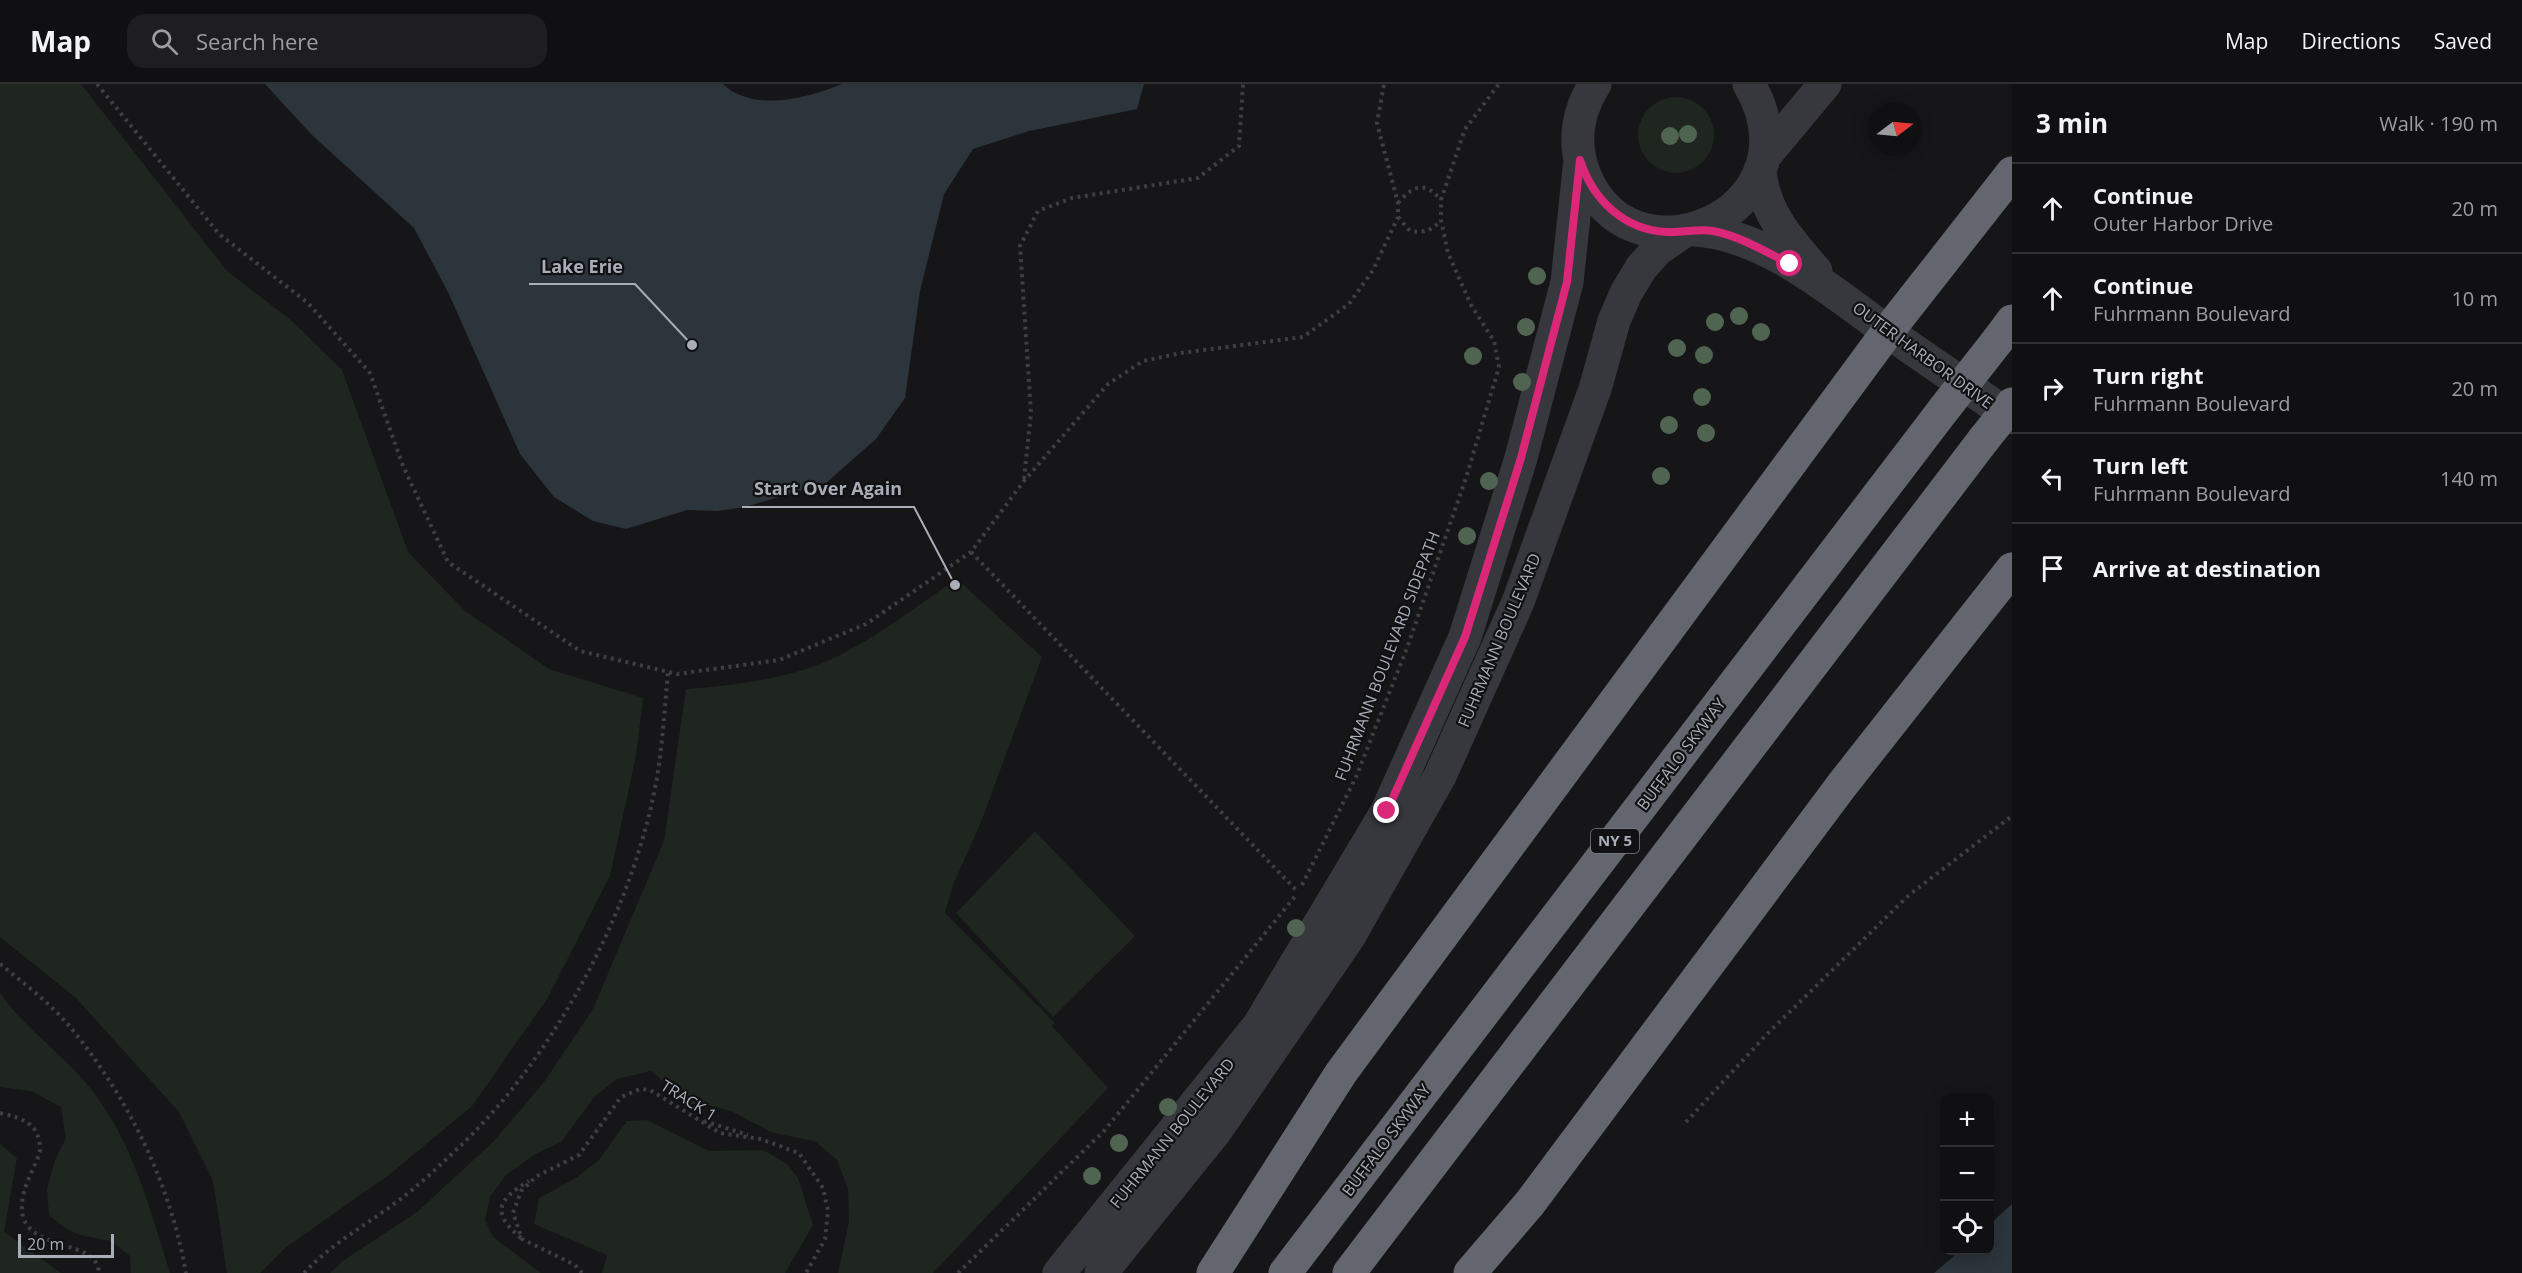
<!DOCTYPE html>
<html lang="en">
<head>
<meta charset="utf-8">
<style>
	:root { --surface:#101012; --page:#1e1e20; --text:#f1f3f6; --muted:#9c9d9f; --line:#303032 }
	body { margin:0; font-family:"Open Sans",sans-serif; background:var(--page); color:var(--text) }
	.controls { position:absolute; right:18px; bottom:18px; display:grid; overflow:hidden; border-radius:12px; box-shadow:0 3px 15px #0003 }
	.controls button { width:54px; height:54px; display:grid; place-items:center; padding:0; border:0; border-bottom:2px solid var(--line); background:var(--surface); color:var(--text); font:30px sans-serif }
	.compass { position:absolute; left:1868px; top:18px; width:54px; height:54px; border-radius:50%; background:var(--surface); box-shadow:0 3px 15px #0003; rotate:74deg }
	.scale { position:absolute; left:18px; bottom:15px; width:96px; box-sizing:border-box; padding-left:6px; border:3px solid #a8adb8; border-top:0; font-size:16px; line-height:21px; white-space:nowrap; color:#a8adb8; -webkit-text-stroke:4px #111113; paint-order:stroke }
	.stop { position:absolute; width:18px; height:18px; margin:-14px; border:4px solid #db2777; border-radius:50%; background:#fff }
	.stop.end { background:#db2777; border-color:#fff; box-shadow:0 2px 6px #0008 }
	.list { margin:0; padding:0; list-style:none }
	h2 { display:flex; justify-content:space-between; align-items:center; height:78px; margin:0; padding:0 24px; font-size:26px }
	h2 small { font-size:20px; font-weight:400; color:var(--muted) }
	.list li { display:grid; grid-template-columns:39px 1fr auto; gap:18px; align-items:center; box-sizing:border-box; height:90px; padding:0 24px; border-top:2px solid var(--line) }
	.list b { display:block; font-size:22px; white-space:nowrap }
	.list p { margin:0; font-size:20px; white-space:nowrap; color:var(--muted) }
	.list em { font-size:20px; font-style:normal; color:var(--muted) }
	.icon { flex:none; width:33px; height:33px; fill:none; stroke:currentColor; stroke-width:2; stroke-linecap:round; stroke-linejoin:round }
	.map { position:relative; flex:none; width:2012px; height:1189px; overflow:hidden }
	header { display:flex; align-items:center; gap:36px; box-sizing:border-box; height:84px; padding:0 30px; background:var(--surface); border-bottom:2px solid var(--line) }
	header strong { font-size:28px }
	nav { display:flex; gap:33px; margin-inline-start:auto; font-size:21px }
	.search { width:420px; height:54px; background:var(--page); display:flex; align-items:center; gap:15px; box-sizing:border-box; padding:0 21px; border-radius:18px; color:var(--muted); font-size:22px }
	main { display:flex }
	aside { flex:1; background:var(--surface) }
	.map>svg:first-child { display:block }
	.green { fill:#1e261f }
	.water { fill:#2c353c }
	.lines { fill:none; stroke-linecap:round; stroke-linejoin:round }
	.path { stroke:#3d3f44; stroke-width:4; stroke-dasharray:3 4.5; stroke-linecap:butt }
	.minor { stroke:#37383d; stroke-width:33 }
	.highway { stroke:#63666e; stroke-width:33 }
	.highway-bridge { stroke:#63666e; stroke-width:33 }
	.tree { fill:#506452 }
	.route { stroke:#db2777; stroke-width:8 }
	.labels { text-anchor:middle; stroke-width:4.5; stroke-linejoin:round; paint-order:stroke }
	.shield { fill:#111113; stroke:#7b7e86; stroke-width:1.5 }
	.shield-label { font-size:15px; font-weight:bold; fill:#a8adb8 }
	.street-label { font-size:16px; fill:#a8adb8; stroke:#111113 }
	.leader { fill:none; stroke:#a8adb8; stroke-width:2 }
	.callout-dot { fill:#a8adb8; stroke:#111113; stroke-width:2 }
	.callout-label { font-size:18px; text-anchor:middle; font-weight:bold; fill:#a8adb8; stroke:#111113; stroke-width:4.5; stroke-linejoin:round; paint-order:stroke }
</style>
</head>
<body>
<header>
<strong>Map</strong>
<div class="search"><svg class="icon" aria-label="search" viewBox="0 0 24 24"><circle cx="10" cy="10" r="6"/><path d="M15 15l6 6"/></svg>Search here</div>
<nav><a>Map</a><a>Directions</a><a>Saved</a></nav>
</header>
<main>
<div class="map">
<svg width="2012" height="1189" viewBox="0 0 2012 1189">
	<rect width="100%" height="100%" fill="#161618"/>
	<path class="green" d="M0,0H81L227,187L292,237L342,286L408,468L465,527L549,585L643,614L636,672L610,792L547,915L472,1022L390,1090L285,1164L260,1189H227L213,1097L179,1028L76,914L0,853Z
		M1638 51a38 38 0 1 1 76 0a38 38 0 1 1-76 0Z
		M957,495L1042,573L981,738L953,801L945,829L1055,939L1052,942L1108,1004L933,1189H838L849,1138L848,1105L837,1076L815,1057L773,1049L733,1028L705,1020H690L651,987L617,995L595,1012L561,1058L537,1069L506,1091L490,1113L485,1136L493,1153L541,1189H330L344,1176L417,1128L494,1057L544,998L593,925L664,757L686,605C730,602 778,596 820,580C866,562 915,523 957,495Z
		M1035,747L1135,852L1053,933L956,829Z
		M0,909C25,945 63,970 91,1005C133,1058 150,1125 170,1189H131L130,1172L111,1157L80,1151L66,1145L49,1131L47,1105L55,1076L66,1054L61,1023L31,1007L0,1003Z
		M647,1036L709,1067L763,1066L787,1080L798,1094L813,1141L785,1189H602L607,1171L534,1140L539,1114L576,1094L599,1076L627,1037Z
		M0,1060L17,1074L4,1148L61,1189H0Z"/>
	<path class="water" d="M265,0H723C753,29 808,14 842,0H1144L1137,25L1029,47L973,65L944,110L920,207L905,314L876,355L826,399L745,423L717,427L687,426L626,445L593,437L554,413L520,370L448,208L414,144L312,51Z
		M2012,1120V1189H1934L1960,1167L1990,1166V1140Z"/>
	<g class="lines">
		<path class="path" d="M97,0L219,150L308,219L370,289L403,382L448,478L580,567L677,590L779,576L866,540L971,468L1024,397L1108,300L1143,277L1181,269L1303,253L1349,220L1373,186L1398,133V119L1377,39L1384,0
			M1398,119C1413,101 1425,97 1441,116
			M1398,133L1410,147C1423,149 1432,147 1441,136
			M1024,395L1031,329L1020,162L1038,127L1072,114L1198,94L1239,62L1243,0
			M971,468L1298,808
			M1302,801L1356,693L1407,564L1466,394L1499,283L1494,257L1471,221L1448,169L1441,136V116L1465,45L1499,0
			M0,880C25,900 51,920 71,944C129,1015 170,1099 186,1189
			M0,1029C23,1034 41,1040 40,1068C34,1085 23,1102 22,1120C18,1162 78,1157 94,1176C97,1179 98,1185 100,1189
			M704,1037L748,1051
			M1686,1038L1768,949L1909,811L2012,732
			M521,1154C491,1129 497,1116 529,1097
			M304,1189C331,1160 366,1141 398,1117C418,1102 437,1084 456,1066C554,975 637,820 658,687C663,654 665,621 668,588
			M582,1189L575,1181L522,1155L513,1129L521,1107L537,1092L579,1071L621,1013L640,1005L650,1006L720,1049L760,1055L799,1069L823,1104L828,1127L825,1155L806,1189
			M958,1189L1104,1047L1297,810"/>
		<path class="minor" d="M1595,0C1579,25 1573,54 1582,83C1624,213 1824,129 1749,0
			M1764,73L1825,0
			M1760,86C1763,128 1790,157 1816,187
			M1696,146C1766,151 1833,208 1888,248C1929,277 1971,305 2012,334
			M1059,1189L1259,941L1387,727L1465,553L1521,374L1567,198L1580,76
			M1101,1189L1215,1048L1349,853L1440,692L1518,518L1595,305L1614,237L1626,209L1641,184L1657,166L1683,148"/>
		<path class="highway" d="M1998,256L2012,237
			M1213,1189L1341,989L1888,247L2012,89
			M1285,1189L1944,325
			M1349,1189L1984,355
			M1470,1189L1530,1119L1842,701L2012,485"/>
		<path class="highway-bridge" d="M1944,325L1998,256
			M1984,355L2012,320"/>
	</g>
	<g class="tree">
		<circle cx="1688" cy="50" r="9"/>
		<circle cx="1670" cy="52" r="9"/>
		<circle cx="1537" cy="192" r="9"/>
		<circle cx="1739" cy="232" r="9"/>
		<circle cx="1715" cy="238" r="9"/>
		<circle cx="1526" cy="243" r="9"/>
		<circle cx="1761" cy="248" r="9"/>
		<circle cx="1677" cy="264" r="9"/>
		<circle cx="1704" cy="271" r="9"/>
		<circle cx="1473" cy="272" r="9"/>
		<circle cx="1522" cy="298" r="9"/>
		<circle cx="1702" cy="313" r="9"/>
		<circle cx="1669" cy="341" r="9"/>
		<circle cx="1706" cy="349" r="9"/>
		<circle cx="1661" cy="392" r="9"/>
		<circle cx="1489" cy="397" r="9"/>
		<circle cx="1467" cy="452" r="9"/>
		<circle cx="1296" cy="844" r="9"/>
		<circle cx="1168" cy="1023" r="9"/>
		<circle cx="1119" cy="1059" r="9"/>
		<circle cx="1092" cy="1092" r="9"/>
	</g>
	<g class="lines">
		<path class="route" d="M1387,727L1465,553L1521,374L1567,198L1580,76C1593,116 1624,146 1667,148C1683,149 1698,144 1713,147C1740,152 1766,168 1790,180"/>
	</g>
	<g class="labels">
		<rect class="shield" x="1591" y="745" width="48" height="24" rx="4.5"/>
		<g class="shield-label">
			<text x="1615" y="762">NY 5</text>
		</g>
		<g class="street-label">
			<text transform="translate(1923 271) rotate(36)" y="6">OUTER HARBOR DRIVE</text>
			<text transform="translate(1499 556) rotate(-67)" y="6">FUHRMANN BOULEVARD</text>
			<text transform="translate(1387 572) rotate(-69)" y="6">FUHRMANN BOULEVARD SIDEPATH</text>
			<text transform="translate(1681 670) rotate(-53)" y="6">BUFFALO SKYWAY</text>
			<text transform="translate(689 1016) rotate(32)" y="6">TRACK 1</text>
			<text transform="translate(1172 1049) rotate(-51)" y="6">FUHRMANN BOULEVARD</text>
			<text transform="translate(1386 1056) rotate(-53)" y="6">BUFFALO SKYWAY</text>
		</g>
	</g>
	<path class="leader" d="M692 261L635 200H529M955 501L914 423H742"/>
	<g class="callout-dot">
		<circle cx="692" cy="261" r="6"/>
		<circle cx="955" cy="501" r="6"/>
	</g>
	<g class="callout-label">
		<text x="582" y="189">Lake Erie</text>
		<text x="828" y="411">Start Over Again</text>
	</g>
</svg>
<div class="controls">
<button>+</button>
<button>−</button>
<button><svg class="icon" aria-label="locate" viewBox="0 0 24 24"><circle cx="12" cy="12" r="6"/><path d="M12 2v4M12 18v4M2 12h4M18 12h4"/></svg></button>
</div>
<svg class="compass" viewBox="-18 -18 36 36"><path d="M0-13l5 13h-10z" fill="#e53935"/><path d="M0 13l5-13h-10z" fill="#9c9d9f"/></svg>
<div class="scale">20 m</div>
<div class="stop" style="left:1790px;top:180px"></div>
<div class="stop end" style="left:1387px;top:727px"></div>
</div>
<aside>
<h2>3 min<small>Walk · 190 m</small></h2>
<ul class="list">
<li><svg class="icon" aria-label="ahead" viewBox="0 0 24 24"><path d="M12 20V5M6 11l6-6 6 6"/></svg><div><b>Continue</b><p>Outer Harbor Drive</p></div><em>20 m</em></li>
<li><svg class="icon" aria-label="ahead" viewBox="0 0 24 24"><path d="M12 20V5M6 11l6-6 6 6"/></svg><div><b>Continue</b><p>Fuhrmann Boulevard</p></div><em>10 m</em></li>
<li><svg class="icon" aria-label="right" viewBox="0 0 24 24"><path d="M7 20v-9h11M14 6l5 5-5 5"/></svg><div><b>Turn right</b><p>Fuhrmann Boulevard</p></div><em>20 m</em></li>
<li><svg class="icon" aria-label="left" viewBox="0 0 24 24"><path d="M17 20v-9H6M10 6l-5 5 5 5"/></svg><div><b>Turn left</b><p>Fuhrmann Boulevard</p></div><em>140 m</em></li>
<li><svg class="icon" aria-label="arrive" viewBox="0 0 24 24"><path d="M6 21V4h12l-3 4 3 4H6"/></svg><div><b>Arrive at destination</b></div></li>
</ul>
</aside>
</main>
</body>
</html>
